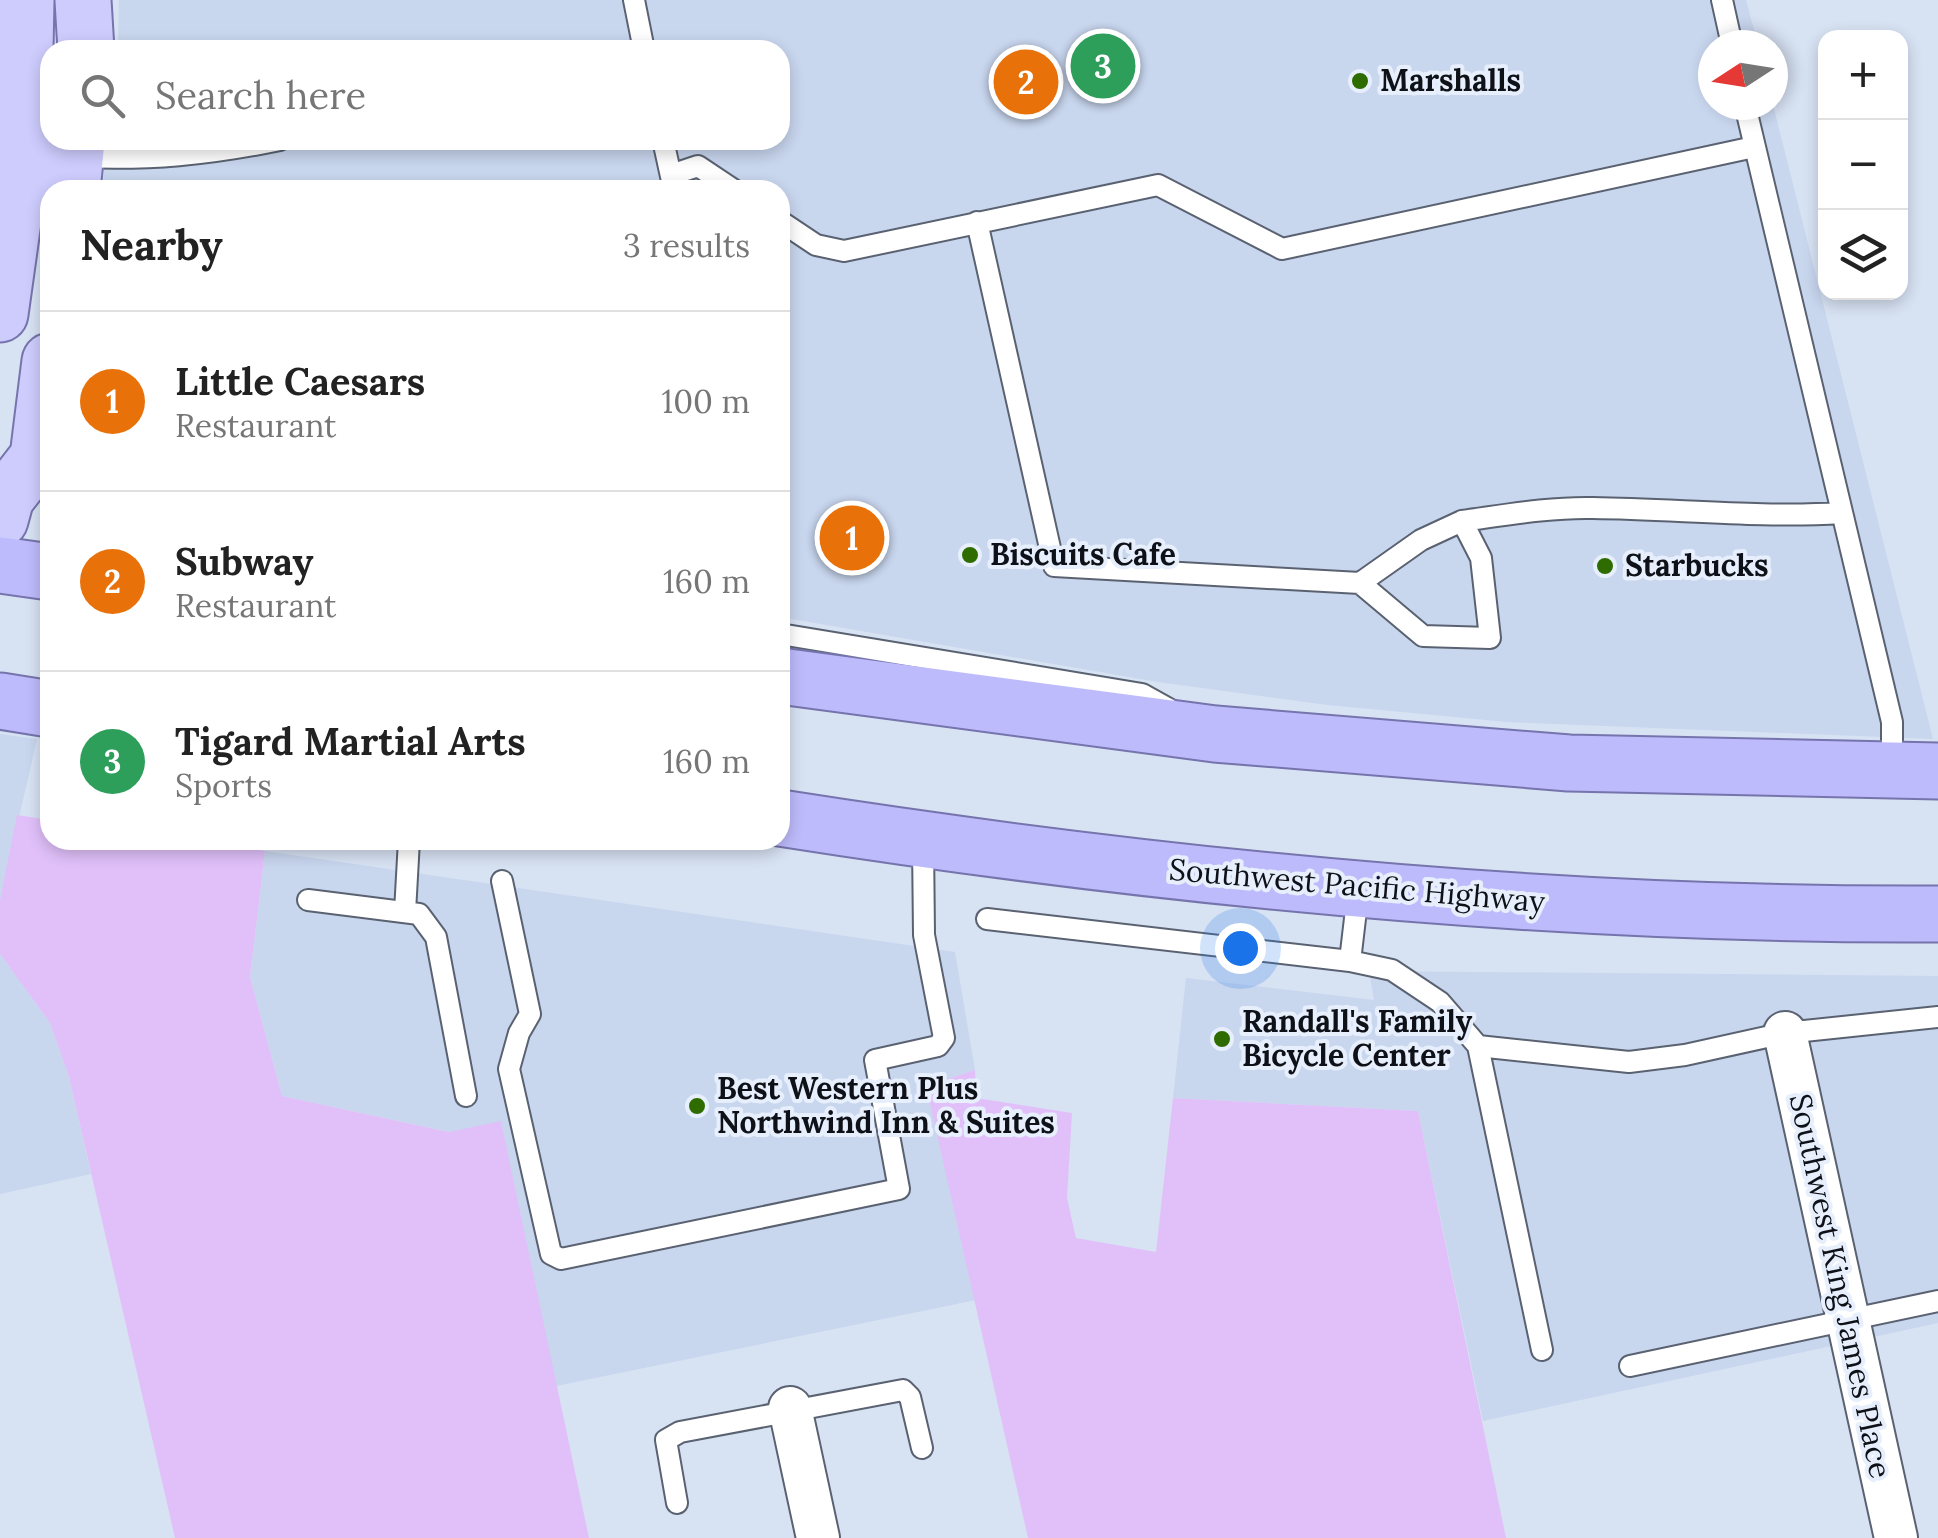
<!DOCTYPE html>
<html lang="en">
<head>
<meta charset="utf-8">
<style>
	:root { --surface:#fff; --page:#f6f6f6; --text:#222; --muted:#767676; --line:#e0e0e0; --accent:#2e6c00 }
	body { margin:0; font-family:Lora,serif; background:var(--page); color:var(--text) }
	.controls { position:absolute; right:30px; top:30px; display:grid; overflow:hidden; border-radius:20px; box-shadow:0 5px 15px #0003 }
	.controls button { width:90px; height:90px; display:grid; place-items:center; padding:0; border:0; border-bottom:2px solid var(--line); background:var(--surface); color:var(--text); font:50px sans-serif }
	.compass { position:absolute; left:1698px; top:30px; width:90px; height:90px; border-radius:50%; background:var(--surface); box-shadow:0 5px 15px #0003; rotate:258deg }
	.you { position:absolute; left:1240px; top:948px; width:35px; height:35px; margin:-25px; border:8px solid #fff; border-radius:50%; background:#1a73e8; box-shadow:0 0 0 15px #1a73e833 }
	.badge { display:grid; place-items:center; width:65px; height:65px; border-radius:50%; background:var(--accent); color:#fff; font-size:32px; font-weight:700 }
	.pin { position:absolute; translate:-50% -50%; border:5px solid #fff; box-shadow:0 2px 10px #0006 }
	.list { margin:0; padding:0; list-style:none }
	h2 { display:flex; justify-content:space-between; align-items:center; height:130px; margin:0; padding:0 40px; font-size:42px }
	h2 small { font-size:32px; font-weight:400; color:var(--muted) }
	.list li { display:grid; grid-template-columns:65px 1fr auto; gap:30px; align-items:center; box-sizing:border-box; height:180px; padding:0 40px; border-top:2px solid var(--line) }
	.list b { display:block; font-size:38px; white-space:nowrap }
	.list p { margin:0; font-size:32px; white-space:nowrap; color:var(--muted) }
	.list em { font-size:32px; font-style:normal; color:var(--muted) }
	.icon { flex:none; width:55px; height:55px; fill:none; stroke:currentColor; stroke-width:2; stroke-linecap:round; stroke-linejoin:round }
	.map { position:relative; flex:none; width:1938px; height:1538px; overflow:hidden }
	.search { position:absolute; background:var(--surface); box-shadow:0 5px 15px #0003; left:40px; top:40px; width:750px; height:110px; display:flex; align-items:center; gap:25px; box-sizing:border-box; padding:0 35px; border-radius:30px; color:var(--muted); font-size:38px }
	.panel { position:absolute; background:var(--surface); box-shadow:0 5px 15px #0003; left:40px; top:180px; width:750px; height:670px; border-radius:30px }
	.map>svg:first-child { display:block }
	.built { fill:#c8d6ee }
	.green { fill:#e1c0fa }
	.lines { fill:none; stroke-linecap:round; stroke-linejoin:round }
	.service-casing { stroke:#5a6271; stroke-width:24 }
	.minor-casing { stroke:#5a6271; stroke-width:46 }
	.primary-casing { stroke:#7674ac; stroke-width:59 }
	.trunk-casing { stroke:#7674ac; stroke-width:59 }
	.service { stroke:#fff; stroke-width:20 }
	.minor { stroke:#fff; stroke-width:42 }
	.primary { stroke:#ceccfd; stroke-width:55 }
	.trunk { stroke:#bebbfc; stroke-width:55 }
	.poi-dot { fill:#2e6c00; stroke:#e7effd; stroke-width:4 }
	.labels { text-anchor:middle; stroke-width:8; stroke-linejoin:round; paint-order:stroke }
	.poi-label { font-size:30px; font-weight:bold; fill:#0e1117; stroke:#e7effd; text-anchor:start }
	.street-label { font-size:30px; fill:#0e1117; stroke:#e7effd }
</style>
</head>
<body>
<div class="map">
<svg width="1938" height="1538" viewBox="0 0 1938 1538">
	<rect width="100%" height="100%" fill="#d7e2f3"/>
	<path class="built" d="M119,0H1746L1758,45H1713V105H1773L1933,739L1507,722L1328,705L1158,682L780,617V190H102L108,140H780V50H118Z
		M0,734L37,739L0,900Z
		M265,851L955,952L975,1070L926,1086L976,1300L556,1386L501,1122L450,1132L282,1096L250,977Z
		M0,954L50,1023L69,1077L91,1174L0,1194Z
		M1369,971L1938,976V1323L1483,1421L1418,1111L1173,1098L1186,978L1374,1000Z"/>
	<path class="green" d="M17,815L50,820V840H189L265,851L250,977L282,1096L449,1132L501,1121L589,1538H175L69,1077L50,1023L0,954V900Z
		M975,1070L976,1098L1072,1113L1067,1198L1076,1238L1156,1252L1173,1098L1418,1111L1506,1538H1028L926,1086Z"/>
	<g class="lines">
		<defs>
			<path id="service" d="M634,0L644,50
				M1722,0L1732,45
				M1745,105L1892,722V766
				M663,140L674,190
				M77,157C151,160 207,155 280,140
				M671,175L698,166L734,190
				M780,221L816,245L844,251L1158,185L1282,249L1754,147
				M977,222L1054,566L1360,583L1423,636L1490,638L1481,558L1462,521C1506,515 1549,507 1593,508C1677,509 1758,518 1842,513
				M1360,583L1421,540L1462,521
				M780,634L1142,694L1169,709
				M502,881L530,1014L519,1033L509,1069L551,1254L561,1259L899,1189L875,1060L938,1046L944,1038L924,935L923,842
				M308,900L419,914L436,937L466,1096
				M405,912L409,840
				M987,919L1350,961L1392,970L1440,1002L1478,1046L1542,1350
				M1350,961L1358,893
				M1478,1046L1629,1062L1685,1055L1785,1033L1938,1017
				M1630,1366L1938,1301
				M677,1503L666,1440L680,1432L903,1390L910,1397L922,1448"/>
			<path id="minor" d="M1785,1033L1896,1538
				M790,1408L818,1538"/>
			<path id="primary" d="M83,0L86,50
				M72,190L77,140
				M0,314L23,150L26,0
				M0,520L6,498L38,457L50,361"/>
			<path id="trunk" d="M0,565L50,572
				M780,676L1215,734L1569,763L1938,771
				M0,701L50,709
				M780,818C1163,878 1550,916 1938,914"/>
		</defs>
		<use href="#service" class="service-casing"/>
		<use href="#minor" class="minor-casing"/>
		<use href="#primary" class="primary-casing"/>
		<use href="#trunk" class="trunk-casing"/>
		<use href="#service" class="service"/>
		<use href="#minor" class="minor"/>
		<use href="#primary" class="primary"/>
		<use href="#trunk" class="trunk"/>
	</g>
	<g class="poi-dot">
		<circle cx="1360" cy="81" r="10"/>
		<circle cx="970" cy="555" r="10"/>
		<circle cx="1605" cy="566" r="10"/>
		<circle cx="1222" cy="1039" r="10"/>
		<circle cx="697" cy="1106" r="10"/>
	</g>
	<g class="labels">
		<g class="poi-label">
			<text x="1380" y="91">Marshalls</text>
			<text x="990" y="565">Biscuits Cafe</text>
			<text x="1625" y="576">Starbucks</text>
			<text x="1242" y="1032">Randall's Family<tspan x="1242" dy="34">Bicycle Center</tspan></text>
			<text x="717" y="1099">Best Western Plus<tspan x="717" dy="34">Northwind Inn &amp; Suites</tspan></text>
		</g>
		<g class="street-label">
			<text transform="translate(1357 886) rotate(5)" y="10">Southwest Pacific Highway</text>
			<text transform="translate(1840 1286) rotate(78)" y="10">Southwest King James Place</text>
		</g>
	</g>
</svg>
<div class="controls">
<button>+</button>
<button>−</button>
<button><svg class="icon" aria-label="layers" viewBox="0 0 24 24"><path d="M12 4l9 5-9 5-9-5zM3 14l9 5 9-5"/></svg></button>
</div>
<svg class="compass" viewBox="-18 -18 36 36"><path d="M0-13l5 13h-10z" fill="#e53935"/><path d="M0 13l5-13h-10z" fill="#767676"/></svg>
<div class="you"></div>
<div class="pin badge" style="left:852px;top:538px;background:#e8710a">1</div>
<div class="pin badge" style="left:1026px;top:82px;background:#e8710a">2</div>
<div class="pin badge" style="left:1103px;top:66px;background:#2e9e5b">3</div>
<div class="search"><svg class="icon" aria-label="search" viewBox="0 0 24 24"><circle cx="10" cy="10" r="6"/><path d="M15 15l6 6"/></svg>Search here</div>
<section class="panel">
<h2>Nearby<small>3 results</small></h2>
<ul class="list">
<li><span class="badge" style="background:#e8710a">1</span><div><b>Little Caesars</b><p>Restaurant</p></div><em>100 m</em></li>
<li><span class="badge" style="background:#e8710a">2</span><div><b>Subway</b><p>Restaurant</p></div><em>160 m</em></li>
<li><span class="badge" style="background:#2e9e5b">3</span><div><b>Tigard Martial Arts</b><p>Sports</p></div><em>160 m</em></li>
</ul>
</section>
</div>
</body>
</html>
